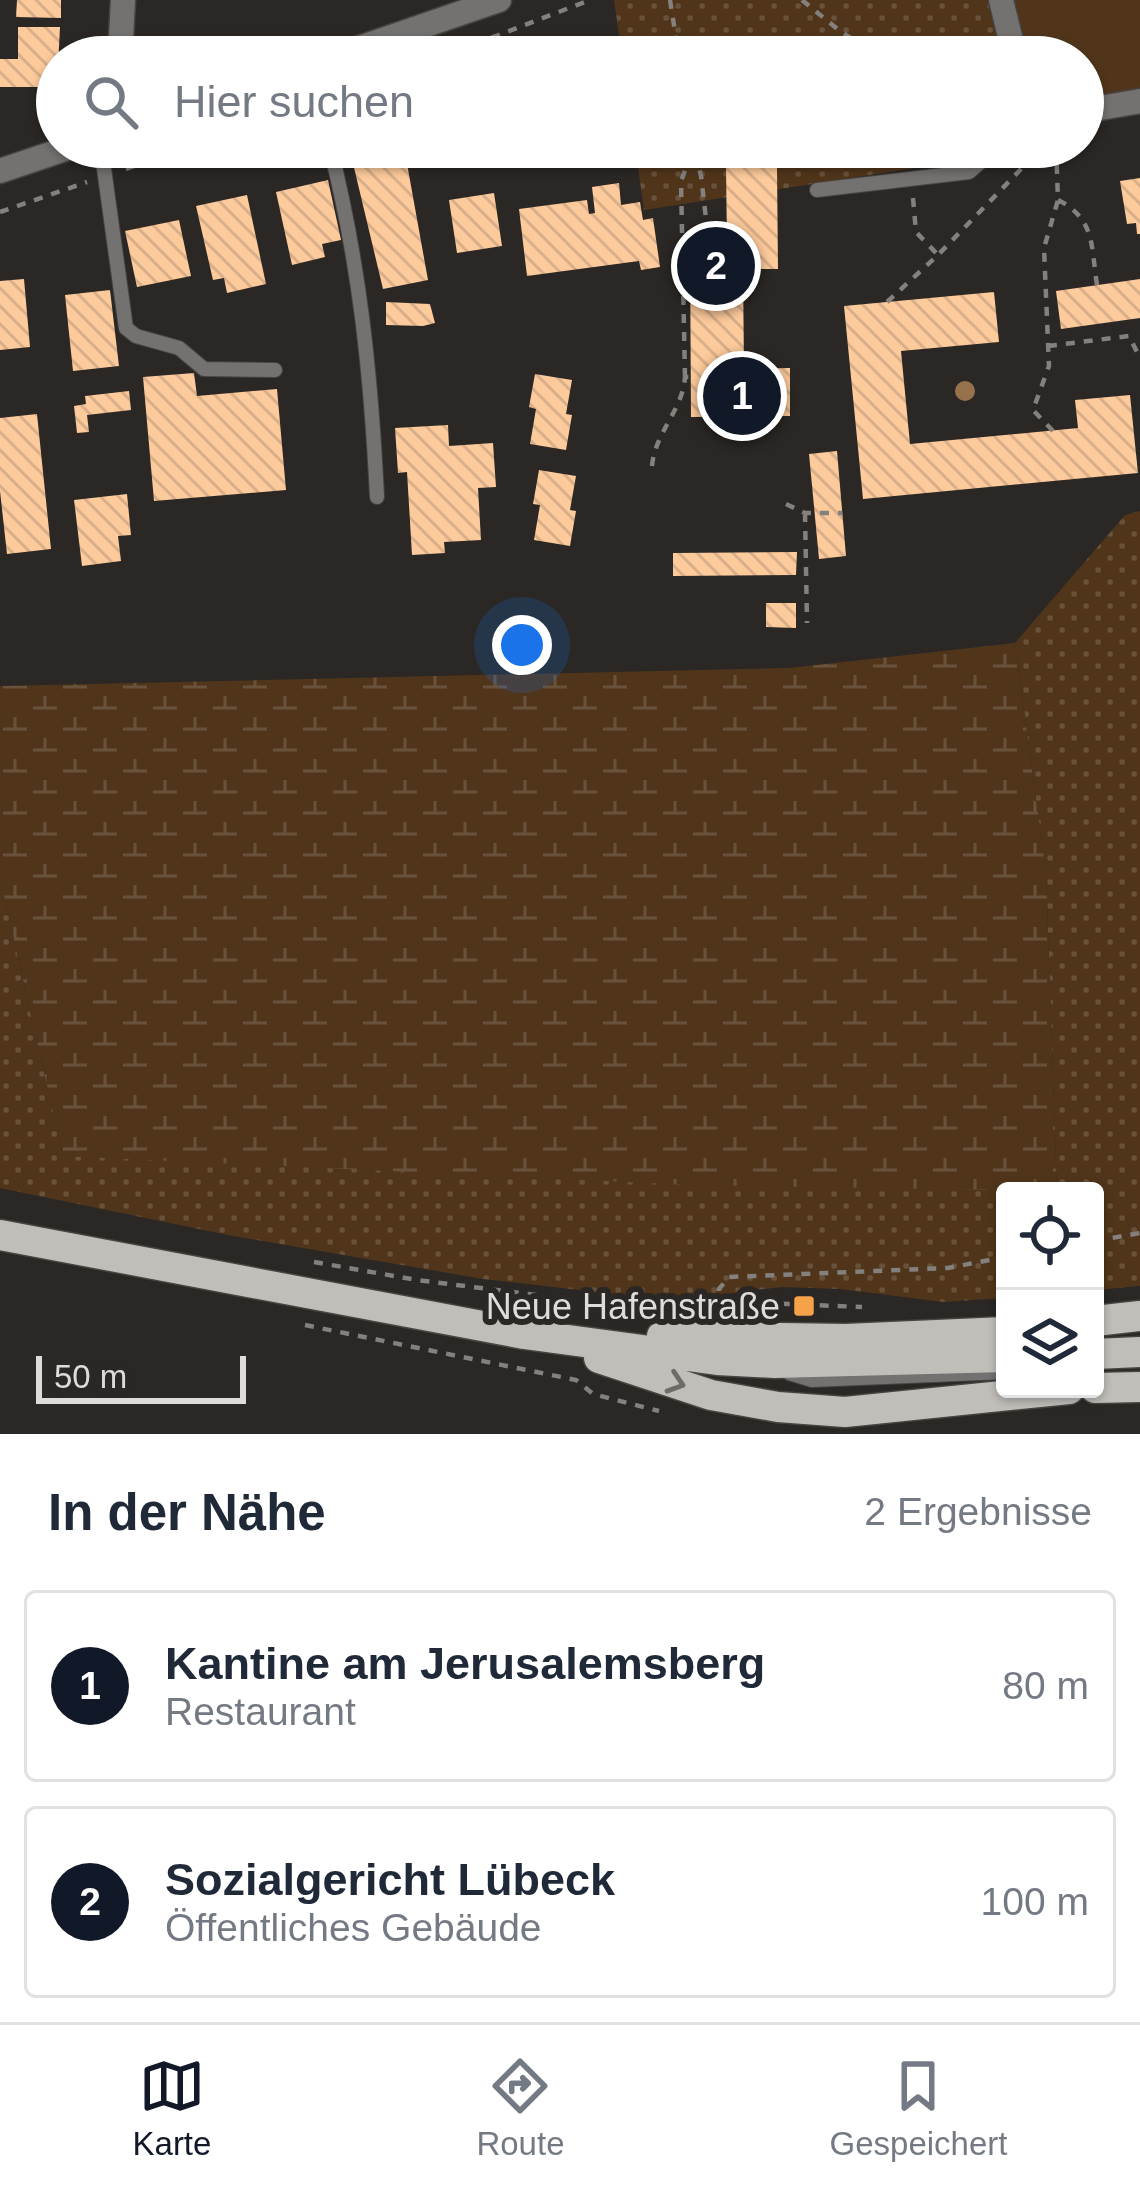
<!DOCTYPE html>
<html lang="de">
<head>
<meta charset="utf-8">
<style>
	:root { --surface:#fff; --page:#f6f6f7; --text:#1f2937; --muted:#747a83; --line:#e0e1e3; --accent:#111827 }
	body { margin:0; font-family:Arial,sans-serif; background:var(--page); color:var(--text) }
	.controls { position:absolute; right:36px; bottom:36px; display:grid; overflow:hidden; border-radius:12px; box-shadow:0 3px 9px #0004 }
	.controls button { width:108px; height:108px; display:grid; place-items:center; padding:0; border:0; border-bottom:3px solid var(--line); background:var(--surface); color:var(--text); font:60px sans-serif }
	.scale { position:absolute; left:36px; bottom:30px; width:210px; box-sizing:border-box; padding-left:12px; border:6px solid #dedcda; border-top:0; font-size:33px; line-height:42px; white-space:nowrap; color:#dedcda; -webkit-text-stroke:9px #2a2724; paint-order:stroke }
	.you { position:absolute; left:522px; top:645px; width:42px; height:42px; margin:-30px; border:9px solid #fff; border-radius:50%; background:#1a73e8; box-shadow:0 0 0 18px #1a73e833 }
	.badge { display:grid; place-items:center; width:78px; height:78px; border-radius:50%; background:var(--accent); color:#fff; font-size:39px; font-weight:700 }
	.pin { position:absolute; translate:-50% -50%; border:6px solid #fff; box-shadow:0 3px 12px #0006 }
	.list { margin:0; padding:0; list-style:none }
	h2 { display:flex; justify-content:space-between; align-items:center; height:156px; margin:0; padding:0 48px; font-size:51px }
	h2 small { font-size:39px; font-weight:400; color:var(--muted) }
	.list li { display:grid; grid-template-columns:78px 1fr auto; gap:36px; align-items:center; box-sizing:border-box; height:192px; margin:0 24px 24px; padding:0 24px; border:3px solid var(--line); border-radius:12px }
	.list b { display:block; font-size:45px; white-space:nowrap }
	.list p { margin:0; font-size:39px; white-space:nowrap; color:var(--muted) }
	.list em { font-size:39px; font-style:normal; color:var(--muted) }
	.icon { flex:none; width:66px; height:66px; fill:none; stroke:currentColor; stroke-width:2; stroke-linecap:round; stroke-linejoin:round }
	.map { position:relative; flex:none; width:1140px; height:1434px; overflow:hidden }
	.search { position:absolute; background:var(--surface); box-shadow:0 3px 9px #0004; left:36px; right:36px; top:36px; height:132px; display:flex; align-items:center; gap:30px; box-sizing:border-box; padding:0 42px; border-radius:66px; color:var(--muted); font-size:45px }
	.sheet { height:588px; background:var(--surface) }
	nav { display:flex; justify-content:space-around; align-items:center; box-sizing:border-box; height:168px; border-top:3px solid var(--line); background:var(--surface); font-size:33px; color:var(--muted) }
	nav a { display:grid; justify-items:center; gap:6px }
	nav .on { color:var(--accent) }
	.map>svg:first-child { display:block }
	.grass { fill:url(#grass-dots) }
	.wetland { fill:url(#wetland-marsh) }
	.pitch { fill:#50351a }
	.building { fill:url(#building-back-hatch) }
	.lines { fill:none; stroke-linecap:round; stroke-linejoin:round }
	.service-casing { stroke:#474441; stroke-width:16 }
	.minor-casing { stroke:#474441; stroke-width:27 }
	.primary-casing { stroke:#474441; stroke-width:33 }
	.path { stroke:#83807e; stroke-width:4.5; stroke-dasharray:9 9; stroke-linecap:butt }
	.service { stroke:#747271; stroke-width:14 }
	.minor { stroke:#747271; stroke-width:24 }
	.primary { stroke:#c1beba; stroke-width:30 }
	.tree { fill:#97714c }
	.oneway { stroke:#6e6b68 }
	.poi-dot { fill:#f6a248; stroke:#2a2724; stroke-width:4.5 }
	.labels { text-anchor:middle; stroke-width:12; stroke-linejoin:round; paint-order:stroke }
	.poi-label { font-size:36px; fill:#dedcda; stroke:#2a2724; text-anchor:end }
</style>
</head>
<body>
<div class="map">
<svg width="1140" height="1434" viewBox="0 0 1140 1434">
	<defs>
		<pattern id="grass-dots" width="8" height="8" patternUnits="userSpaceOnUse" patternTransform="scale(3)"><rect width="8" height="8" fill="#50351a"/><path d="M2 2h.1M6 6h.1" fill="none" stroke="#69523b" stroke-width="1.8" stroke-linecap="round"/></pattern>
		<pattern id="wetland-marsh" width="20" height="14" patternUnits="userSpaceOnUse" patternTransform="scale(3)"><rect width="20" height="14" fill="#50351a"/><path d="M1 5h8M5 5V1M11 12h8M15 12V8" fill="none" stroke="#69523b"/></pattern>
		<pattern id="building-back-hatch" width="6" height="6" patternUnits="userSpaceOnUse" patternTransform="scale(3)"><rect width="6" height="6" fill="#fdca9b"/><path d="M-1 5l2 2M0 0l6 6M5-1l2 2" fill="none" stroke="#d8af89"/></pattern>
	</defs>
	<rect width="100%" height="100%" fill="#2a2724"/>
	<path class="grass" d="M614,0H987L1002,57H622Z
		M635,147H1024L1025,151L644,210Z
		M1140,511V1286L1095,1290V1191H1057L1046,873L1015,643L1125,515Z
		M0,878L63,1156L1055,1191H1005V1298L943,1302L840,1289L783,1287L745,1291L684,1302L483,1279L233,1236L0,1188Z"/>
	<path class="wetland" d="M1015,643L1046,873L1057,1191L690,1185L63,1156L0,878V686L789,668Z"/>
	<path class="pitch" d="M1012,0H1140V89L1083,100V57H1026Z"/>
	<path class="building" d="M17,0H61V18L16,17Z
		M18,27H60L57,87H0V59H18Z
		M390,147H404L428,280L383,289L351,155Z
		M726,167H777L778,269H743L744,369L790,368V416L691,417L690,244H727Z
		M1140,178V234H1137L1136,223L1127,224L1120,181Z
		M328,180L341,240L322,244L325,257L292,265L276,192Z
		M619,183L621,205L640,202L643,220L653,218L660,267L641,270L639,261L527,276L519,209L587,200L589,214L595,213L592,187Z
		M494,193L502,246L457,253L449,200Z
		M247,195L266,284L227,293L224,278L213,280L196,206Z
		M179,220L191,276L137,287L125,231Z
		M24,279L30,347L0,350V281Z
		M1140,279V318L1061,329L1056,291Z
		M110,290L119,366L73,371L65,295Z
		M994,292L999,342L901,351L910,444L1078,428L1075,400L1130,395L1138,473L863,499L844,306Z
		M386,302L430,304L435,323L423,326L386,325Z
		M194,373L197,396L277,389L286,490L154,501L143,377Z
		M535,374L572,380L566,414L572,415L566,450L530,444L536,409L529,407Z
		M129,391L131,410L87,415L89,432L77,433L74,406L86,404L85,396Z
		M37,414L51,549L7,554L0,491V418Z
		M448,425L449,446L493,443L496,487L478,488L481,540L444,542L445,553L412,555L407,472L398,473L395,428Z
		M837,451L846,556L819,559L809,454Z
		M539,470L576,476L570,510L576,511L570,546L534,540L540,505L533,504Z
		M127,494L131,535L118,536L121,561L82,566L74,500Z
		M797,552L796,575L673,576V553Z
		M766,603H796V628L766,627Z"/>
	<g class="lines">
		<defs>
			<path id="service" d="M101,147L126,328L136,336L179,348L204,369L275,370
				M330,147C360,265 371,376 377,497
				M817,190L969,172L998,147
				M789,1373L812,1380L1005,1372"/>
			<path id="minor" d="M1001,0L1015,57
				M120,57L123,0
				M333,57L499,0
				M1083,111L1140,101
				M0,171L71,147"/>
			<path id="primary" d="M0,1235L524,1334L717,1360L775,1363L1005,1357
				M1095,1321L1140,1316
				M662,1336L846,1339L1005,1332
				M1095,1354L1140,1352
				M599,1358L711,1395L778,1407L845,1412L1069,1389
				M1095,1388L1140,1387"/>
		</defs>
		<use href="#service" class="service-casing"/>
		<use href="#minor" class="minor-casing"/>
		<use href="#primary" class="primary-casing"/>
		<path class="path" d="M670,0L679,57
			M802,0L841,32L883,57
			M441,57L590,0
			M695,153L701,176L709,244
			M126,169L188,147
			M913,198L916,232L938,255
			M1058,200C1096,219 1091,248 1097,285
			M0,212L87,182
			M887,302L938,255L1024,166L1035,147
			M1048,346L1129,336L1140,358
			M685,377L681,181L694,147
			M1053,431L1033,410L1049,366L1044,248L1058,200L1056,147
			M652,466C655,432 683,410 685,377H691
			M786,504L805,513H842
			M805,513L807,623
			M1095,1241L1140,1233
			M314,1262L417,1280L647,1309
			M748,1306L764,1303L862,1307
			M719,1309V1289L729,1277L948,1268L1005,1257
			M305,1325L576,1380L593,1394L659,1411"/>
		<use href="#service" class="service"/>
		<use href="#minor" class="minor"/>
		<use href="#primary" class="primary"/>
	</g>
	<circle class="tree" cx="965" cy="391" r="10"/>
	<defs><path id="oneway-chevron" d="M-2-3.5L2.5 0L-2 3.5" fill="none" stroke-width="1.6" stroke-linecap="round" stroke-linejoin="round" transform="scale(3)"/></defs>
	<use class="oneway" href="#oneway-chevron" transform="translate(676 1383) rotate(18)"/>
	<rect class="poi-dot" x="792" y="1294" width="24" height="24" rx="6"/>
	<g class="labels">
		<g class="poi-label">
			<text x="780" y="1319">Neue Hafenstraße</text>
		</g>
	</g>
</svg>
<div class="controls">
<button><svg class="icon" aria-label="locate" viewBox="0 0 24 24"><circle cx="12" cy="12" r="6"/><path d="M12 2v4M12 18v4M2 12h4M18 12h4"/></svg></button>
<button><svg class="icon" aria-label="layers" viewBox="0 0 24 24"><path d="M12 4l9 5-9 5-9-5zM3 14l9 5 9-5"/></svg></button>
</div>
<div class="scale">50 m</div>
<div class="you"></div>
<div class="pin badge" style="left:742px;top:396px">1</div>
<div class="pin badge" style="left:716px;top:266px">2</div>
<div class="search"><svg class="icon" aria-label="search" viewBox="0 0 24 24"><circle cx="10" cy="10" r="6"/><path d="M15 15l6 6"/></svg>Hier suchen</div>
</div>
<section class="sheet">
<h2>In der Nähe<small>2 Ergebnisse</small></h2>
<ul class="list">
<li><span class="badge">1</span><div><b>Kantine am Jerusalemsberg</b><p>Restaurant</p></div><em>80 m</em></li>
<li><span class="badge">2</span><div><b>Sozialgericht Lübeck</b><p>Öffentliches Gebäude</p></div><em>100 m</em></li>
</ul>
</section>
<nav>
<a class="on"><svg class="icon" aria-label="map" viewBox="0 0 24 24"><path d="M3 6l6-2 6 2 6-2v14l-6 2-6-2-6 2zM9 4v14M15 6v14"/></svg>Karte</a>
<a><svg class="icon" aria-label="directions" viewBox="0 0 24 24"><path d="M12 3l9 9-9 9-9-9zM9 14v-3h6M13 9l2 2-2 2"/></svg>Route</a>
<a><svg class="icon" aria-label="saved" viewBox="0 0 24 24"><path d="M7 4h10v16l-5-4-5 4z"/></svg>Gespeichert</a>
</nav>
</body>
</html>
